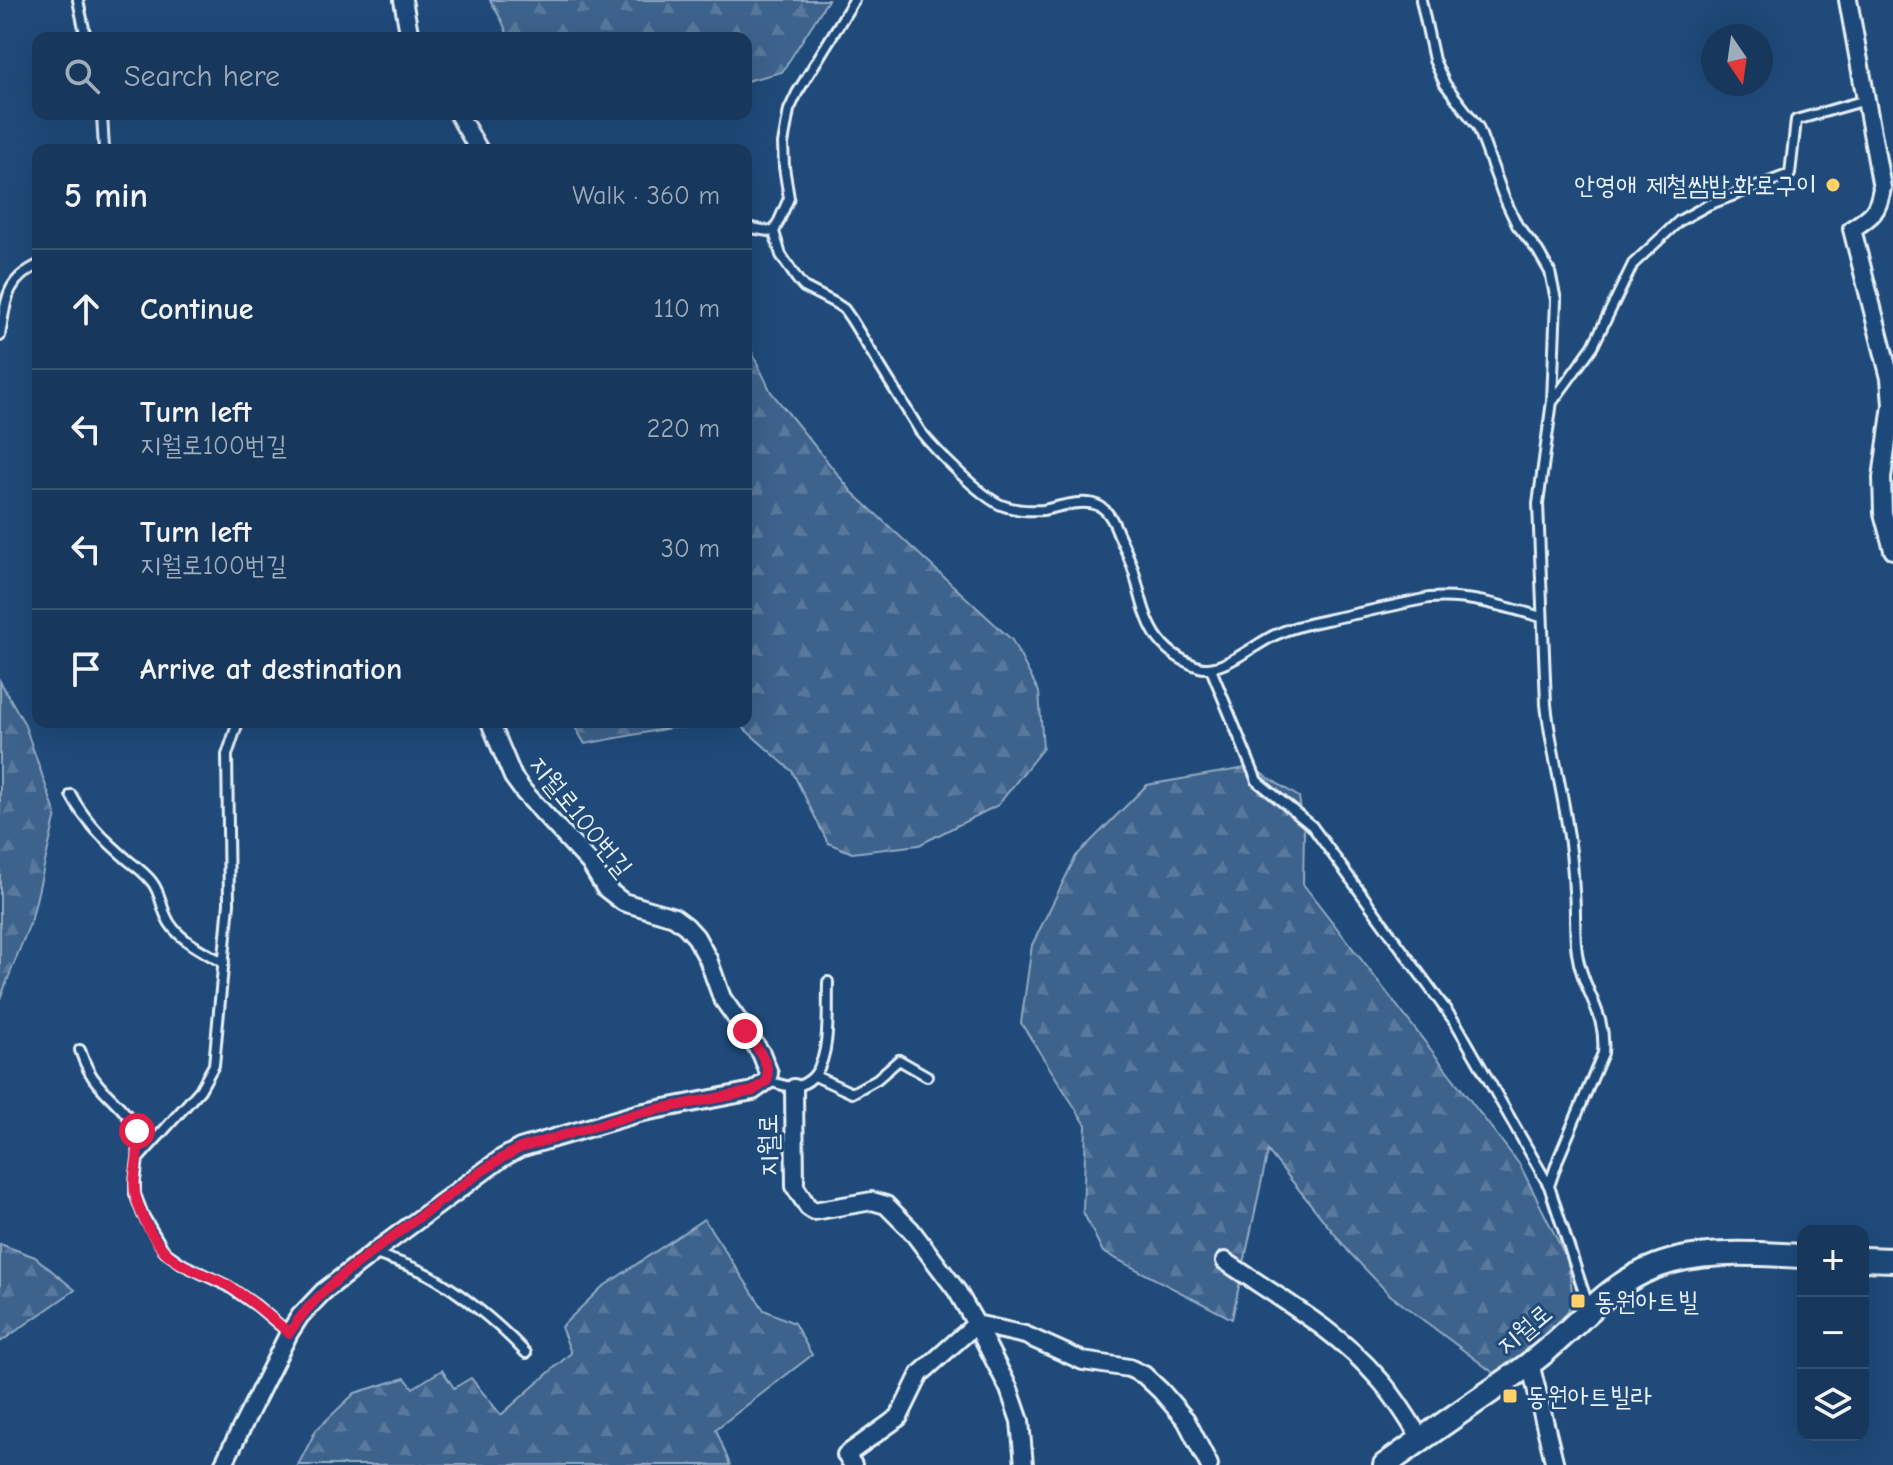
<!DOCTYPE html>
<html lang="en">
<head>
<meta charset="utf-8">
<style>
	:root { --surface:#17385c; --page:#203f62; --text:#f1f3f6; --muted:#9eacbb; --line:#365272 }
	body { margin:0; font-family:"Comic Neue","Poor Story",sans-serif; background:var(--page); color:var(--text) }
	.controls { position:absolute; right:24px; bottom:24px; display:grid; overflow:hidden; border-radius:16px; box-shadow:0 8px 32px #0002 }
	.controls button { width:72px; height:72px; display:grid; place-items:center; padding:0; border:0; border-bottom:2px solid var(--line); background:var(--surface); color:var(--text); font:40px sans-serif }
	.compass { position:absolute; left:1701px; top:24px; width:72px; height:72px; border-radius:50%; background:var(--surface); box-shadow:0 8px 32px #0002; rotate:167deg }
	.stop { position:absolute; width:24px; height:24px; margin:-18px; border:6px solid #e11d48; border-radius:50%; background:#fff }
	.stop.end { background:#e11d48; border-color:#fff; box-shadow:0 2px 8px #0008 }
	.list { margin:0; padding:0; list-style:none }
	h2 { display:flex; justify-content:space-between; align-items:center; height:104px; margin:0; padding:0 32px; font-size:34px }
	h2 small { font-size:26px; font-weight:400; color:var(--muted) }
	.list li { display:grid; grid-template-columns:52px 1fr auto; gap:24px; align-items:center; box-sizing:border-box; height:120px; padding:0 32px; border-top:2px solid var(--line) }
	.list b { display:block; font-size:30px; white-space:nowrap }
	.list p { margin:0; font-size:26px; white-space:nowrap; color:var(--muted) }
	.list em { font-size:26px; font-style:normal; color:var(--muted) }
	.icon { flex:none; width:44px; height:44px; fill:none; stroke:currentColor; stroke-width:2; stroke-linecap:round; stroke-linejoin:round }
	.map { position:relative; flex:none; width:1893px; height:1465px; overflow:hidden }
	.search { position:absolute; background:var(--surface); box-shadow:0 8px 32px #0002; left:32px; top:32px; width:720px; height:88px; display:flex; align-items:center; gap:20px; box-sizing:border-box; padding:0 28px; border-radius:16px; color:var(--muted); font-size:30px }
	.panel { position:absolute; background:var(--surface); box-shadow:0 8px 32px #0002; left:32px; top:144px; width:720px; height:584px; border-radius:16px }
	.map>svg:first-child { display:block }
	.forest { fill:url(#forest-firs); stroke:#92aac2; stroke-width:2 }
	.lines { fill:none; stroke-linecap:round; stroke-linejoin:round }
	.lane-casing { stroke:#e8f1f8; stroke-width:14 }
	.street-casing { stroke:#e8f1f8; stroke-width:22 }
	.secondary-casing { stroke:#e8f1f8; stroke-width:28 }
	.lane { stroke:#1f4a7a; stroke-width:8 }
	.street { stroke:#1f4a7a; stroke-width:16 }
	.secondary { stroke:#1f4a7a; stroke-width:22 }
	.route { stroke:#e11d48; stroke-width:10 }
	.poi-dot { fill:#ffd166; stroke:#1f4a7a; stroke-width:3 }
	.labels { text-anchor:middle; stroke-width:6; stroke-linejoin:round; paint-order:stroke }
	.poi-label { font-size:26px; fill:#e8f1f8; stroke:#1f4a7a; text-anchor:start }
	.street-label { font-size:26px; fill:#e8f1f8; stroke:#1f4a7a }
</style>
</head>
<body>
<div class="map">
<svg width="1893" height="1465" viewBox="0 0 1893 1465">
	<defs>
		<pattern id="forest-firs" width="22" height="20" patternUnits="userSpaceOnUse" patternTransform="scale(2)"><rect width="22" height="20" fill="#3c628c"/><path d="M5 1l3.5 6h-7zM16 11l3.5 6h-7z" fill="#58799d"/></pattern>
	</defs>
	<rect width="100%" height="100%" fill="#1f4a7a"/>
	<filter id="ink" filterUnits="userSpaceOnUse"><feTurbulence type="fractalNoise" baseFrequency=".0125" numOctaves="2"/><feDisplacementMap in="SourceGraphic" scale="16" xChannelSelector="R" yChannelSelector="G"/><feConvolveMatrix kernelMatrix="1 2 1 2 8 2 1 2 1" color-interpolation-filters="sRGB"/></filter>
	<g filter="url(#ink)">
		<path class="forest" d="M490,0H828L782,72L746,81V38H509L502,21Z
			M746,340L771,392L852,492L1012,640L1039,692L1043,748L998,805L919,845L852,853L828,843L792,771L740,725L670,728L585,744L572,722H746Z
			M0,681L24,723L56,815L32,918L0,999Z
			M1251,767L1299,797L1304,832L1303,884L1520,1165L1568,1261L1573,1299L1564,1320L1525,1354L1495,1374L1390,1295L1349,1252L1268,1151L1232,1319L1103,1252L1083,1212L1086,1125L1021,1023L1032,945L1076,856L1147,785Z
			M704,1219L764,1310L794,1323L812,1355L716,1429L730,1465H298L316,1430L355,1393L405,1378L413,1388L442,1370L454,1388L471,1378L501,1415L571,1353L561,1327L601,1288Z
			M0,1244L35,1257L75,1290L0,1342Z"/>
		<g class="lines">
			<defs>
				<path id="lane" d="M78,0L86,38
					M854,0L797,93L789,110L783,144L784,167L789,198L774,232L781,255L797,279L804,287L835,303L844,309L851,319L920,431C936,451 979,495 1001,505C1014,510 1029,511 1043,510C1058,507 1082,499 1097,505C1108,509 1114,522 1118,533C1124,546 1130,559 1134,572C1146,616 1150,650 1199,667C1221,674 1255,644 1275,635C1296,625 1318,622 1340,617C1370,611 1399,604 1429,598C1468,595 1504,606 1541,617
					M1421,0L1434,60L1445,84L1478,127L1503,195L1517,225L1538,251L1550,272L1556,300L1552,401L1538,504L1546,704C1550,744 1561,784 1567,824C1571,846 1573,869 1574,892C1576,912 1574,933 1577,953C1582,990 1607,1012 1603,1053L1559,1157L1549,1186
					M102,114L104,150
					M746,227L774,232
					M0,336C6,303 4,281 38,265
					M1553,401L1593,346L1633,264L1679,221L1708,205L1790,174L1796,120L1866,100
					M1211,669L1257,781L1312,826L1457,1025L1549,1186L1589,1308
					M238,722L227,755L229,903L214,1065L200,1090L138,1159L135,1181V1194L143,1215L165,1252L184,1265L228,1286L257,1306L289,1333
					M71,795C86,823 106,841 129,861C137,867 146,874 152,882C160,892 161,905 166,916C175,939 205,952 224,963
					M80,1050C84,1062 89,1074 98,1084C121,1111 142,1118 138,1159
					M815,1076L852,1093L877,1079L899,1060L927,1076
					M767,1081L794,1088C802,1085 811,1081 816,1073C831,1052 827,1007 828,982
					M373,1253C389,1259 406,1264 421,1271C455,1287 501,1326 526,1353"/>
				<path id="street" d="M403,0L410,38
					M1848,0L1882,188C1878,212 1872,216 1852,229L1890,378L1892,405L1882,478L1883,513L1893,550
					M458,114L479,150
					M794,1088L795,1187L808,1207L814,1211L872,1201L886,1205L911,1230L957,1291L976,1324L1009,1389L1020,1421L1024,1465
					M1225,1261C1277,1297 1336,1329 1378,1378C1395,1396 1407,1418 1421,1439
					M1530,1363L1555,1465
					M223,1465L289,1333L300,1316L323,1292L373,1253L502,1158L520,1148L639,1113L753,1091L767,1081L769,1073L761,1053L722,998L708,959L696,937L686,926L674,917L623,902L605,888L590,863L524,792L513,777L490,722
					M853,1465L846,1455L899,1417L920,1374L976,1324L1025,1335L1083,1361L1129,1368L1144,1375L1161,1391L1186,1420L1209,1465"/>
				<path id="secondary" d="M1863,1259L1893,1260
					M1385,1465C1417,1442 1449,1420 1481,1398C1504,1382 1529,1366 1550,1347C1585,1317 1611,1283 1657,1266C1701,1249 1756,1254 1803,1256"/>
			</defs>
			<use href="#lane" class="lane-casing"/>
			<use href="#street" class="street-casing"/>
			<use href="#secondary" class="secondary-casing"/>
			<use href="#lane" class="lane"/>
			<use href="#street" class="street"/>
			<use href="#secondary" class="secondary"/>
		</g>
	</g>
	<g class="lines" filter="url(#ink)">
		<path class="route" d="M137,1131C142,1154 130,1176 136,1198C142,1219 156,1248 175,1260C192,1272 213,1276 230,1287C252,1300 270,1317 289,1333C318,1288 365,1258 407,1226C439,1203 469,1179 502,1158L520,1148L639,1113L753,1091L767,1081C771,1062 756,1047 745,1031"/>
	</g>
	<g class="poi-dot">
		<circle cx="1833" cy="185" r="8"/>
		<rect x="1570" y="1293" width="16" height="16" rx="4"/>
		<rect x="1502" y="1388" width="16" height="16" rx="4"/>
	</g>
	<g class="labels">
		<g class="poi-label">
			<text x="1817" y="194" text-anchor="end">안영애 제철쌈밥.화로구이</text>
			<text x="1594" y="1310">동원아트빌</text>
			<text x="1526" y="1405">동원아트빌라</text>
		</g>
		<g class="street-label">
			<text transform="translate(581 816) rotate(51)" y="9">지월로100번길</text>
			<text transform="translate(768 1145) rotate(-91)" y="9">지월로</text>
			<text transform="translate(1524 1329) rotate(-40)" y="9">지월로</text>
		</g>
	</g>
</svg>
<div class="controls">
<button>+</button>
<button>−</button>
<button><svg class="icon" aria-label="layers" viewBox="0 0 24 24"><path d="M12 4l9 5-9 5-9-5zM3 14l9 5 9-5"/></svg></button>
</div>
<svg class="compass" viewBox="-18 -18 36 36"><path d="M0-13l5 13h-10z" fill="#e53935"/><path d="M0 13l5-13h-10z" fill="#9eacbb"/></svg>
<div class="stop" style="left:137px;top:1131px"></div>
<div class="stop end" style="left:745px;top:1031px"></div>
<div class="search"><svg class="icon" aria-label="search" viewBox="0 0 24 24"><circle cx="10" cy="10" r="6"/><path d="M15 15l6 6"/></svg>Search here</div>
<section class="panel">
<h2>5 min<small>Walk · 360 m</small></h2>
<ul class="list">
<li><svg class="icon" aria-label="ahead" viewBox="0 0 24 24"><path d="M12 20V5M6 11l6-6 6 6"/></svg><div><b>Continue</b></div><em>110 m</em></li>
<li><svg class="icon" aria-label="left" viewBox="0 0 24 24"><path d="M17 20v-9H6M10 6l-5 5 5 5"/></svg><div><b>Turn left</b><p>지월로100번길</p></div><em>220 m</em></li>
<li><svg class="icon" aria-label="left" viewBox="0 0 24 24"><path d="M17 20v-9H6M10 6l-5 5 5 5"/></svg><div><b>Turn left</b><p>지월로100번길</p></div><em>30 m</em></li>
<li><svg class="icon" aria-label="arrive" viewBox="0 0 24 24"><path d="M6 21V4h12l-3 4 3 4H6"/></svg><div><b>Arrive at destination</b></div></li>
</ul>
</section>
</div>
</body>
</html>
